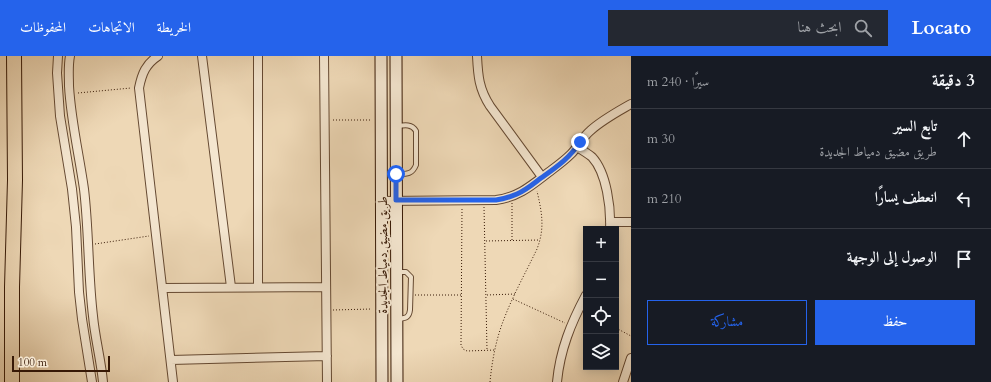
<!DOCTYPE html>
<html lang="ar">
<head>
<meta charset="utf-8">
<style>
	:root { --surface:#171b24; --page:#242831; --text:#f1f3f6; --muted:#9ea1a6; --line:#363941; --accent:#2563eb }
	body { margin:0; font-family:Cardo,Amiri,serif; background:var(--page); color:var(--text); direction:rtl }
	.controls { position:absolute; right:12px; bottom:12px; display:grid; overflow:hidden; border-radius:0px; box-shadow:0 2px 10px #0003 }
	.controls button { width:36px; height:36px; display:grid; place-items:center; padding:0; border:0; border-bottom:1px solid var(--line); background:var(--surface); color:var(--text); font:20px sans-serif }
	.scale { position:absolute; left:12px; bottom:10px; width:98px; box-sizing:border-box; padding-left:4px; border:2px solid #371906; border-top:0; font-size:11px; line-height:14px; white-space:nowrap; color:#371906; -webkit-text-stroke:3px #f4e6d0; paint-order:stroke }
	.stop { position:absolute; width:12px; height:12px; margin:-9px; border:3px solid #2563eb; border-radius:50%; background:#fff }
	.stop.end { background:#2563eb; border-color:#fff; box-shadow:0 1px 4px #0008 }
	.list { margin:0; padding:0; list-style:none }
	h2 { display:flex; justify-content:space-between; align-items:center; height:52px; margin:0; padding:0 16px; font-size:17px }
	h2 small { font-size:13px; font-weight:400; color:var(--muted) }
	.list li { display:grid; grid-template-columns:26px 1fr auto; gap:12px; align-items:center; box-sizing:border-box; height:60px; padding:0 16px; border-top:1px solid var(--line) }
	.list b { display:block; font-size:15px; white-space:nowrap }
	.list p { margin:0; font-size:13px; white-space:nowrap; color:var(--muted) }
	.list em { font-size:13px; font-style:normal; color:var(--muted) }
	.actions { display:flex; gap:8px; padding:12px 16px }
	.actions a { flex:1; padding:9px 0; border:1px solid var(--accent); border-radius:0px; text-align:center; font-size:14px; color:var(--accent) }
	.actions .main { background:var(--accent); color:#fff }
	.icon { flex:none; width:22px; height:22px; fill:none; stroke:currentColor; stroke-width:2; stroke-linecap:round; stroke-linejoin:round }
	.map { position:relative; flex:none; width:631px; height:326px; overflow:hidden; direction:ltr }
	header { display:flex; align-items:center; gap:24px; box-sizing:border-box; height:56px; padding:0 20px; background:var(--accent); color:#fff }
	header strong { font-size:19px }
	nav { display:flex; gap:22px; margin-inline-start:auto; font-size:14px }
	.search { width:280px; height:36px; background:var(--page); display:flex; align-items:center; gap:10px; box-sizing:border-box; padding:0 14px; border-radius:0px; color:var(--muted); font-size:15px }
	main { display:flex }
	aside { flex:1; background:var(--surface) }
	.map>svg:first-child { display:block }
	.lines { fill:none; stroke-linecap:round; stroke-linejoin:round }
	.lane-casing { stroke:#654932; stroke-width:6 }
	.street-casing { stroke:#654932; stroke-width:10 }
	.secondary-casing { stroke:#371906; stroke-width:13 }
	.highway-casing { stroke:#371906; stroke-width:16 }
	.path { stroke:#371906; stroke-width:1; stroke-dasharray:1 2; stroke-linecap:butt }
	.lane { stroke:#f4e6d0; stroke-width:4 }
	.street { stroke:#f4e6d0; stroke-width:8 }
	.secondary { stroke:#f4e6d0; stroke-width:11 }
	.highway { stroke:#eed8b6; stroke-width:14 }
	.route { stroke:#2563eb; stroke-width:5 }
	.labels { text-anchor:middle; stroke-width:4; stroke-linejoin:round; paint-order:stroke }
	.street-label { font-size:13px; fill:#371906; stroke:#f4e6d0 }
</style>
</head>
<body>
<header>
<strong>Locato</strong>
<div class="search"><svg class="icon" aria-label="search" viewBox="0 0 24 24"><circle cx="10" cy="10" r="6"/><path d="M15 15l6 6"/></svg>ابحث هنا</div>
<nav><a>الخريطة</a><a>الاتجاهات</a><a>المحفوظات</a></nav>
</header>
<main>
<aside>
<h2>3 دقيقة<small>سيرًا · 240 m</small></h2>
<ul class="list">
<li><svg class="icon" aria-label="ahead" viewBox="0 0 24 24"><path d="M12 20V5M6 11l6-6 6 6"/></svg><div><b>تابع السير</b><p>طريق مضيق دمياط الجديدة</p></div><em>30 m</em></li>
<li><svg class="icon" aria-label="left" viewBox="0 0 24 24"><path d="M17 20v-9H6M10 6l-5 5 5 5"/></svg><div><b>انعطف يسارًا</b></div><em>210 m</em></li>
<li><svg class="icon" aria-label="arrive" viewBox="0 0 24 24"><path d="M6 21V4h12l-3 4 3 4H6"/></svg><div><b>الوصول إلى الوجهة</b></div></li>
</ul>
<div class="actions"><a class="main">حفظ</a><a>مشاركة</a></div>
</aside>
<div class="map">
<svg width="631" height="326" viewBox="0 0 631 326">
	<rect width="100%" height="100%" fill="#eed8b6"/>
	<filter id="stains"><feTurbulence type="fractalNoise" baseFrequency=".005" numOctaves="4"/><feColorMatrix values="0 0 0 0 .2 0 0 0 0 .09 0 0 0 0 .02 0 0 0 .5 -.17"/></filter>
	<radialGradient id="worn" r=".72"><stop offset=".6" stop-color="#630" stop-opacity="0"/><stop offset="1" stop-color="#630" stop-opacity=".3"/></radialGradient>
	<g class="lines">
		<defs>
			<path id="lane" d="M396,118C406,118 412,119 416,109V75C412,68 405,69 398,70
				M397,263C404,262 409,263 410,254L411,221L406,216H398"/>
			<path id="street" d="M58,0L57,17L60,60L72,133L76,171L79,236L82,263L92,326
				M70,0C68,10 69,20 69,30C71,65 79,98 84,133C89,175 88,218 93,260C95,282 101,304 103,326
				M158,0C146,8 142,17 139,32L173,326
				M202,0L231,231
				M324,0L327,326
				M477,0C478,20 479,33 490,50L542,121
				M577,91C582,94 587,97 592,101C607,117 611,153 610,173
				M382,145L496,144C519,141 532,129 549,116C557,110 564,105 571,98C578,91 582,82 590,75C602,64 617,56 631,48
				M610,166H631
				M258,231V0
				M162,232L326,231
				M171,304L327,300
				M557,326C560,294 571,267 586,239
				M623,326L631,302"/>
			<path id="secondary" d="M381,0L382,326
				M396,0L397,326"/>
			<path id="highway" d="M12,326V231L15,124L14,0"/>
		</defs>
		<use href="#lane" class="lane-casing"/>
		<use href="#street" class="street-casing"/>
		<use href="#secondary" class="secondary-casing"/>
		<use href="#highway" class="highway-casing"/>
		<path class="path" d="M78,37L131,32
			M333,64H372
			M484,151L487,294
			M462,153L461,289L463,293L467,295L495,294
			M512,184V147
			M486,185L540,184
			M95,188L149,180
			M415,239H461
			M487,239L515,238
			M513,243L565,267
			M333,254L372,253
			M616,272L631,280
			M490,326C492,305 496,283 504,263C513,239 526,216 537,193C545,172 542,157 537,135"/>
		<use href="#lane" class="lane"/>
		<use href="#street" class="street"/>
		<use href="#secondary" class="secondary"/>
		<use href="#highway" class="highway"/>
	</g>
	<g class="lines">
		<path class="route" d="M396,118V144H496C503,143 510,141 517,138C526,134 533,128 541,122C555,112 570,102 580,86"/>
	</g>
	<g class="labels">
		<g class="street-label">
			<text transform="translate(382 199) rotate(-90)" y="5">طريق مضيق دمياط الجديدة</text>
		</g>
	</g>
	<rect width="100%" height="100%" filter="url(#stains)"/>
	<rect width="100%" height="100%" fill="url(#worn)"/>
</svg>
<div class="controls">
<button>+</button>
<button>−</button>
<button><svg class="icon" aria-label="locate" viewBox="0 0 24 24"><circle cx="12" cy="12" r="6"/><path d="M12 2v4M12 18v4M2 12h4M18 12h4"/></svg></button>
<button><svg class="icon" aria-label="layers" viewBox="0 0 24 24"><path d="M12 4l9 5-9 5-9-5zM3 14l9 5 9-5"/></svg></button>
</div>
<div class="scale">100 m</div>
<div class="stop" style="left:396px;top:118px"></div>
<div class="stop end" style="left:580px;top:86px"></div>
</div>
</main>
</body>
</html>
